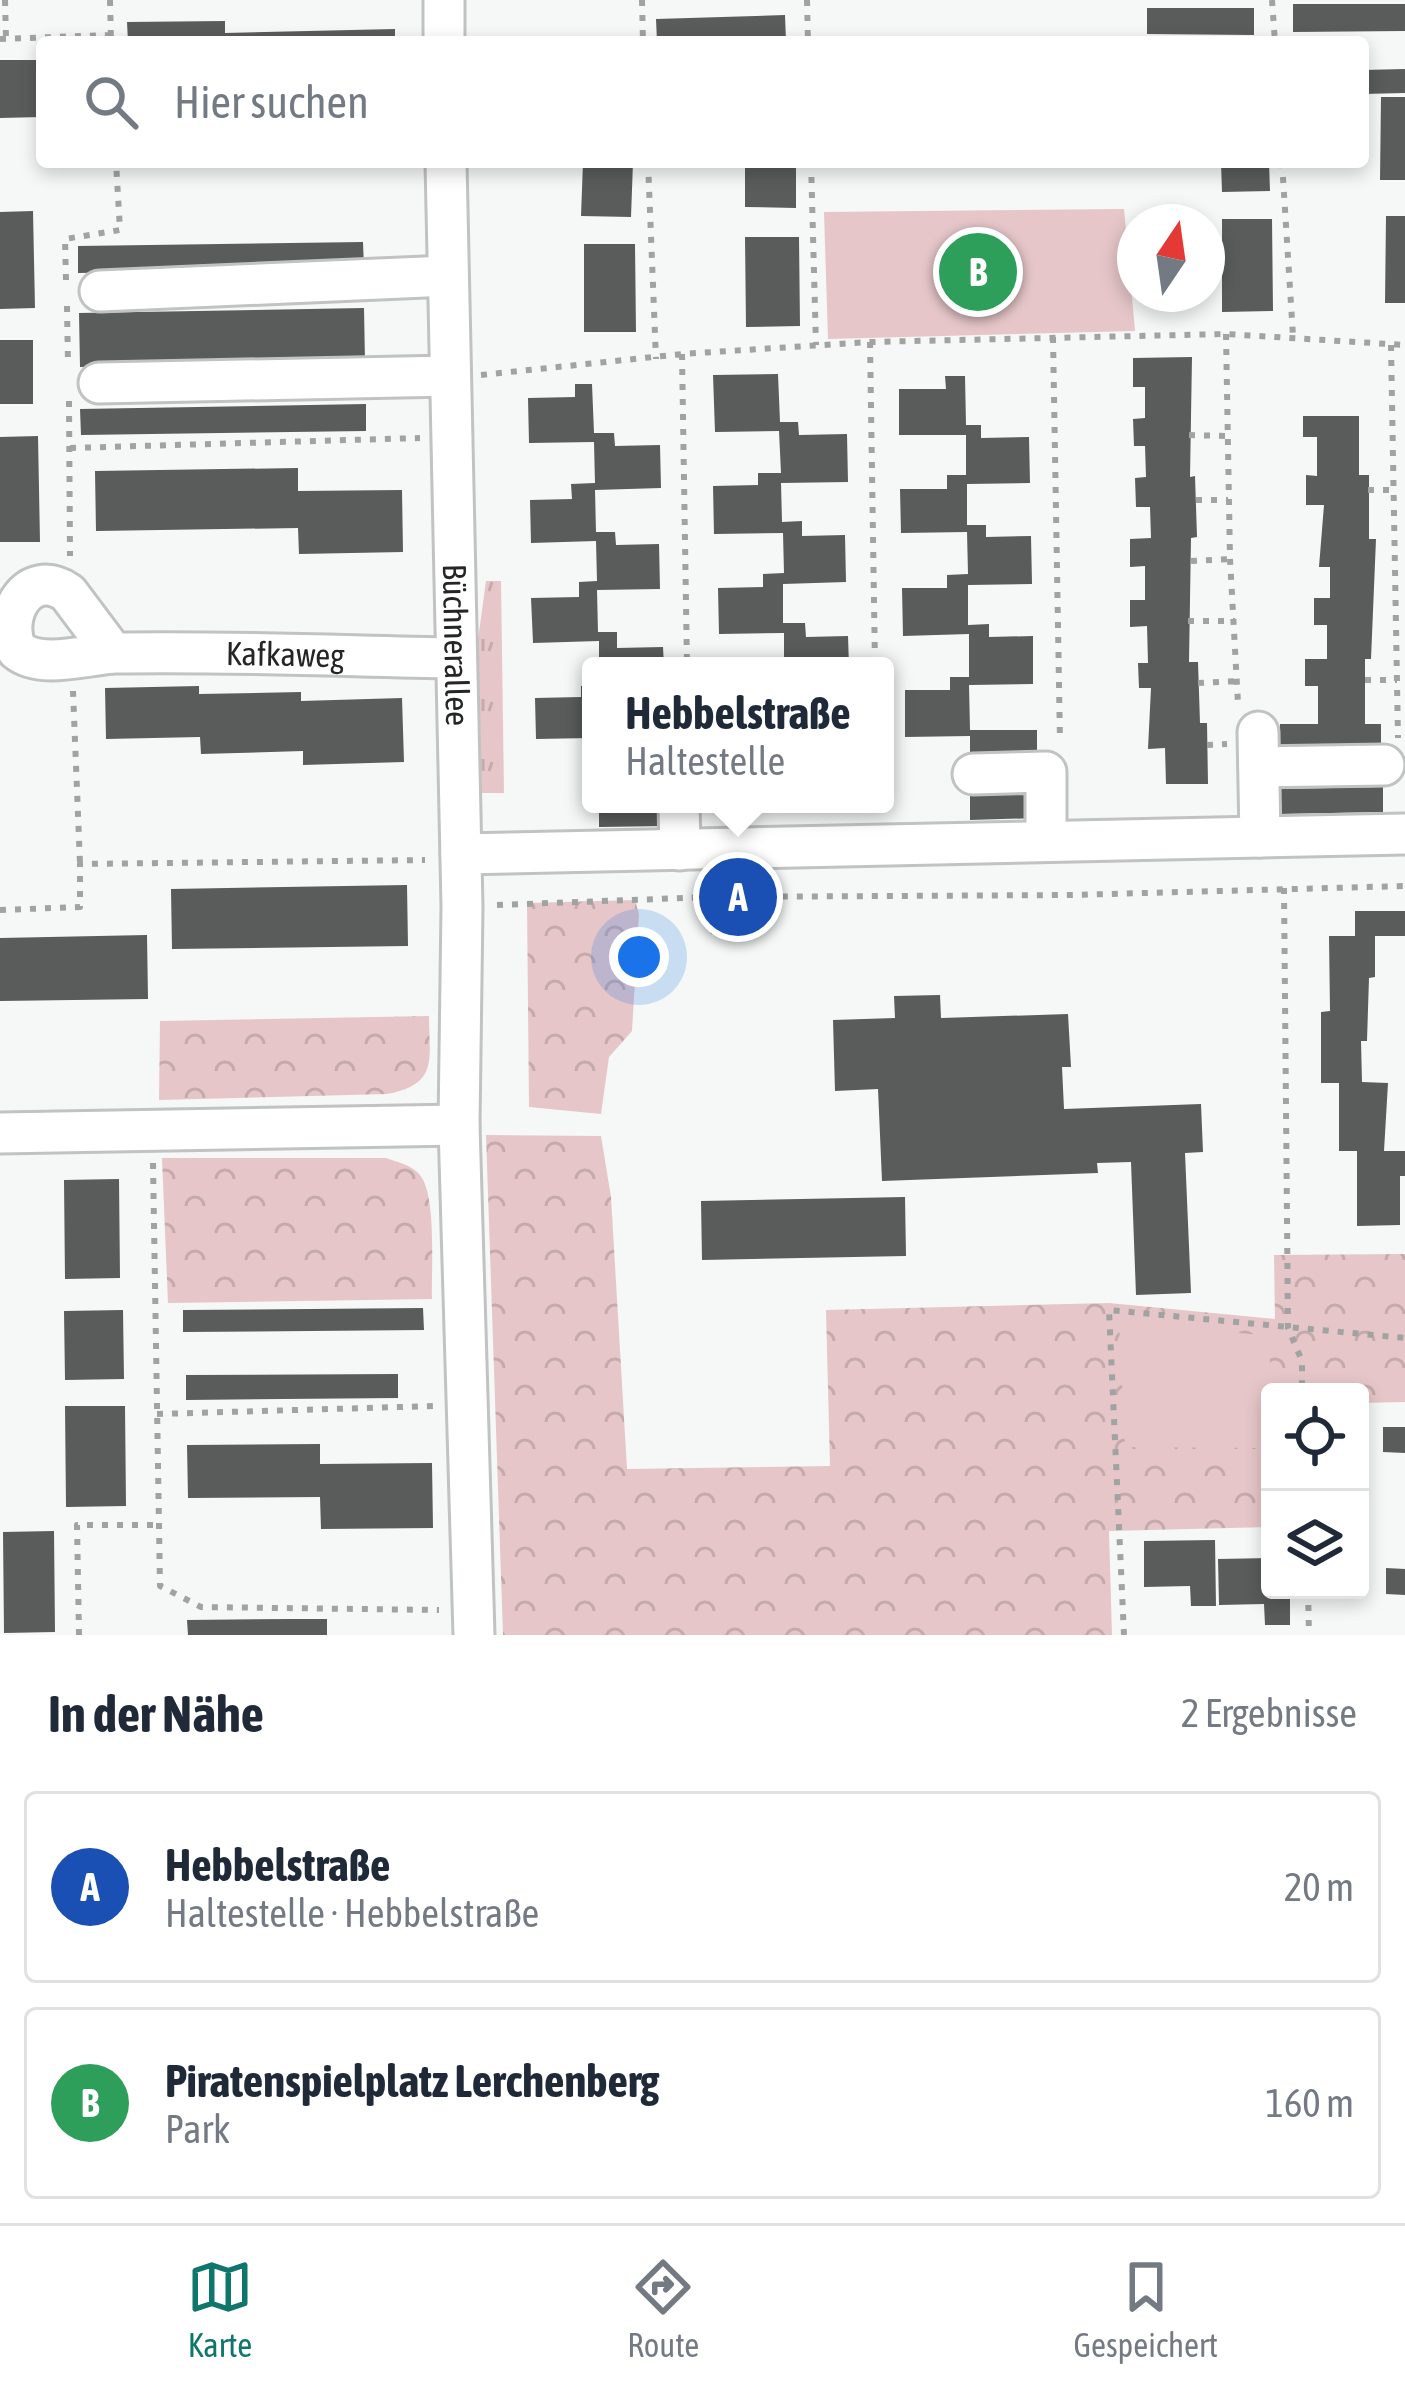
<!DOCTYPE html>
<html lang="de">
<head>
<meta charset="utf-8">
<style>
	:root { --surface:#fff; --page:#f6f6f7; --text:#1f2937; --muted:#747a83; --line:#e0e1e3; --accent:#0f766e }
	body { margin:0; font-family:"Asap Condensed",sans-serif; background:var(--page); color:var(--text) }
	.controls { position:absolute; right:36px; bottom:36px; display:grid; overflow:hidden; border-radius:12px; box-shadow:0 6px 18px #0003 }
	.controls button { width:108px; height:108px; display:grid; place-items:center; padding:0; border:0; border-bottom:3px solid var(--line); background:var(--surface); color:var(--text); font:60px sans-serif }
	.compass { position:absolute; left:1117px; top:204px; width:108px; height:108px; border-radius:50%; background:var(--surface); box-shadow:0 6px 18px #0003; rotate:13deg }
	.you { position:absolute; left:639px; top:957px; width:42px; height:42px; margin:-30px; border:9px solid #fff; border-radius:50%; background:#1a73e8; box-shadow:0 0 0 18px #1a73e833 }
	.badge { display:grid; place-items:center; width:78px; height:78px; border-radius:50%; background:var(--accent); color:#fff; font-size:39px; font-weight:700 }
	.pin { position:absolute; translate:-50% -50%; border:6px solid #fff; box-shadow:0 3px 12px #0006 }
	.popup { position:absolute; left:582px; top:657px; width:312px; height:156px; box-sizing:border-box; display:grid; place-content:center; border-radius:12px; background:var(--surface); filter:drop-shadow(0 3px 9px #0005); font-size:39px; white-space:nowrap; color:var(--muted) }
	.popup b { font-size:45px; color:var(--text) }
	.popup::after { content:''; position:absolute; left:50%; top:100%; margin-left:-24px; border:24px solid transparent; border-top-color:var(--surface) }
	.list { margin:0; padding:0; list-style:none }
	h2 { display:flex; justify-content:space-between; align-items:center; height:156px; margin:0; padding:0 48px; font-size:51px }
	h2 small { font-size:39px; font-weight:400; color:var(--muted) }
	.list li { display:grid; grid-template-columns:78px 1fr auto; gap:36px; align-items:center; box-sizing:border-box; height:192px; margin:0 24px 24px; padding:0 24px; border:3px solid var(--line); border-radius:12px }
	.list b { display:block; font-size:45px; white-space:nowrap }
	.list p { margin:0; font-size:39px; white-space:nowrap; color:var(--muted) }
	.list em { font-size:39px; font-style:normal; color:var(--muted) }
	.icon { flex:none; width:66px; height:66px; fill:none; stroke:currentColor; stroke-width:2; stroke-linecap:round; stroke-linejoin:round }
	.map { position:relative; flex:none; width:1405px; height:1635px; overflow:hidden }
	.search { position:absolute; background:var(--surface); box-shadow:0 6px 18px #0003; left:36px; right:36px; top:36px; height:132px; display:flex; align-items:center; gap:30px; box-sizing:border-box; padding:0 42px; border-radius:12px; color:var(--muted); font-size:45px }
	.sheet { height:588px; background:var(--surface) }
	nav { display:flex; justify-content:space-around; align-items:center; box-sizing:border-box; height:168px; border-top:3px solid var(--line); background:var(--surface); font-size:33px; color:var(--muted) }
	nav a { display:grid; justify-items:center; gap:6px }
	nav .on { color:var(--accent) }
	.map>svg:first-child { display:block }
	.grass { fill:url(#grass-tufts) }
	.forest { fill:url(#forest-crowns) }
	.green { fill:#e6c6c9 }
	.building { fill:#595c5a }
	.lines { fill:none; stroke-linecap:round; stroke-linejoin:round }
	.minor-casing { stroke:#c0c3c1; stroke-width:45 }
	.path { stroke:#a1a3a2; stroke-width:6; stroke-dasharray:6 9; stroke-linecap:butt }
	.minor { stroke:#fff; stroke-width:39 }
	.labels { text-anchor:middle; stroke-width:12; stroke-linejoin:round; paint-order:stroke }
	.street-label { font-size:33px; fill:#242625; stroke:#f5f8f6 }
</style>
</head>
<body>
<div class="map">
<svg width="1405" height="1635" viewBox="0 0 1405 1635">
	<defs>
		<pattern id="grass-tufts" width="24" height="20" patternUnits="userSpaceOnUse" patternTransform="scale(3)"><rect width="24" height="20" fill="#e6c6c9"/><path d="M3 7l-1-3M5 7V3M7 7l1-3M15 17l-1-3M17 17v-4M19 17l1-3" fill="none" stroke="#c5aaac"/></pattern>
		<pattern id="forest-crowns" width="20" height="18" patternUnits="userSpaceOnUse" patternTransform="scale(3)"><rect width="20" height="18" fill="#e6c6c9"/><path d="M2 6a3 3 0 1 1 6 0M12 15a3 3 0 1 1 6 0" fill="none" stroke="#c5aaac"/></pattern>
	</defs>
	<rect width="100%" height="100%" fill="#f5f8f6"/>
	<path class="grass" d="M486,581H501L504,793H482L477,779L474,669Z"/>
	<path class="forest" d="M635,900L639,914L632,1031L609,1057L601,1114L529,1107L527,903Z
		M429,1016C429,1060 439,1084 387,1094L159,1100L160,1021Z
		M486,1135L601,1136L611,1197L627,1469L830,1466L826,1310L1109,1303L1275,1319L1274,1255L1405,1254V1402L1360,1403V1392H1270V1527L1109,1531L1112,1635H503Z
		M386,1158C397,1162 412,1165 420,1175C437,1196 431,1271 432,1299L168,1303L162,1158Z"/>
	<path class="green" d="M1124,209L1135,331L828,339L824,212Z
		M1119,1322L1271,1336L1266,1448L1125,1447Z"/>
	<path class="building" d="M1293,4H1405V31L1293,32Z
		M1147,8H1254V35L1147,34Z
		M785,15L786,41L657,42L656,19Z
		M225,21V33L395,29V42H128L127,22Z
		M0,60H42V117L0,118Z
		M1405,69V93L1363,94V70Z
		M1381,97H1405V180H1380Z
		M583,162H633L631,217L581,216Z
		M745,162H796V208L745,207Z
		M1221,162H1269L1270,191L1222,192Z
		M33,211L35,308L0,309V212Z
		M1386,216H1405V303H1385Z
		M1222,219H1272L1273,311L1222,312Z
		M745,237H799L800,326L746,327Z
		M363,242L364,268L78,273V246Z
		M584,244H635L636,332H584Z
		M364,308L365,362L80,367L79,313Z
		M0,340H33V404H0Z
		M1192,357L1190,477L1195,476L1197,537L1191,538L1189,662H1198L1200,723H1207L1208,784H1166L1165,748L1148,749L1151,688H1139L1138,663H1148L1147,626L1130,627V600H1145V566L1130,567V539L1151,538L1150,507H1136L1135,478L1146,477L1145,446H1134L1133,419L1145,418V387H1133V358Z
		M778,374L780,422H798L799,435L847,434L848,482L781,483L782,522L802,521V536L845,535L846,582L783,584V623H805L806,637L848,636L849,666H784V633L719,634L718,588L763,587V574L784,573L783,533L714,534L713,486L758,485V473H781L779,431L715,432L713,375Z
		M945,376H965L966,425H981V438L1029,437L1030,483L967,484V525H986V537L1031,536L1032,584L968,585V625L989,624V637L1033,636V684L969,685L970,730H1037V758L970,759V736L905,737V690H950V677H969V634L903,636L902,588H947V575L968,574L967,532L901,533L900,489H947V475H966V435H899V389H946Z
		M575,384H592L594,433H614L615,446L660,445L661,488L595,490L596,532H615L616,545L659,544L660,589L597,590L598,632H617V648L663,647L664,666H599V641L533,643L531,598L579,597V582L597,581L596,541L531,543L530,500L572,499L571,484L595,483L594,442L529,443L528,398L575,397Z
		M366,404V431L81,435L80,409Z
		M1303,416H1359V475H1369V539H1376L1371,659H1365V724H1381V748L1279,749L1280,724H1318V686H1305V659H1327V625H1314V598H1330V567H1319L1324,505H1306V475L1317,476V437H1303Z
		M38,436L40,542H0V437Z
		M298,468V491L402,490L403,552L299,554L298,528L96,531L95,471Z
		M591,685V738L536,739L535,698L581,697V686Z
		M199,686V694L301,692V701L402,698L404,762L303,765V751L201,754L200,737L106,739L105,688Z
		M1383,787V812L1278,814L1277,789Z
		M1037,793V818L970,820V794Z
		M599,804H665L666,826L599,827Z
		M407,885L408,946L172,949L171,889Z
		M1355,911H1405V936H1375V977L1369,978L1367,1041H1361L1362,1082L1388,1083L1384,1151H1405V1176H1400V1225L1357,1226V1151H1339V1083H1321V1012L1330,1011L1329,936H1355Z
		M147,935L148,999L0,1001V938Z
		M940,995L941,1018L1068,1014L1071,1067H1062L1064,1109L1201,1104L1203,1152L1185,1153L1191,1293L1136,1295L1131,1162L1097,1163L1098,1173L882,1181L878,1089L835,1091L833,1020L895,1018L894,996Z
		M119,1179L120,1278L65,1279L64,1180Z
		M905,1197L906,1256L702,1260L701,1201Z
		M423,1308L424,1330L183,1332V1310Z
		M123,1310L124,1379L65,1380L64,1311Z
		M398,1374V1398L186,1400V1375Z
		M65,1406H125L126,1506L66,1507Z
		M1383,1427H1405V1453L1383,1452Z
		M320,1444V1464L432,1463L433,1528L321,1529L320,1497L188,1498L187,1445Z
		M54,1531L55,1632L4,1633L3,1532Z
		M1215,1540L1216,1606H1191L1190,1586L1144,1587V1541Z
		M1270,1558V1590H1290V1625H1265L1264,1604L1219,1605L1218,1559Z
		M1386,1568L1405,1569V1595L1386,1594Z
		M293,1619H327V1635H188L187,1620Z"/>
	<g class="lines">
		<defs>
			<g id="minor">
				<path d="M444,0V42"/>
				<path id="s1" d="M446,162L462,907L459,1125L474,1635"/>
				<path d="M100,291L448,276"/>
				<path d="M99,383L450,376"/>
				<path id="s2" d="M113,653L68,593C27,565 0,618 17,650C41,670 88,654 116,653C229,651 343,656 456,658"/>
				<path d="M1258,732L1260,837"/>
				<path d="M1259,767L1384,765"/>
				<path d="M973,774L1046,772V840"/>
				<path d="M679,804L680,850"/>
				<path d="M461,854L1405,834"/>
				<path d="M0,1133L459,1125"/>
			</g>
		</defs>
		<use href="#minor" class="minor-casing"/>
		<path class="path" d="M5,0L6,39
			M110,0L111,42
			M642,0L643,42
			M807,0L808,42
			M1272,0L1275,42
			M0,39L110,35
			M648,162L656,359
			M811,162L816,345
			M1282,162L1293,336
			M66,280L65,239L120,230L116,162
			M67,306L68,364
			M1226,334L1230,559L1238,703
			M1053,337L1060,742
			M870,342L875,666
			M1391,345L1398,738
			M682,354L687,666
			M481,375L682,354L870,342L1226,334L1405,345
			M69,401L70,556
			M1189,435L1227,436
			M70,448L420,438
			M1368,490H1393
			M1196,500H1228
			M1191,561L1230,559
			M1188,621H1235
			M1365,680H1397
			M1198,683L1237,681
			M73,691L80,864
			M1207,745L1227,744
			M1284,888L1288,1328L1302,1361V1392
			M711,898L714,937
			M497,905L711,897L1071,895L1405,886
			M0,910L80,907V864L425,860
			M153,1163L160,1586L201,1607L439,1610
			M157,1414L435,1406
			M1308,1590L1309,1635
			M79,1635L77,1525H159
			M1124,1635L1109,1310L1405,1338"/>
		<use href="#minor" class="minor"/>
	</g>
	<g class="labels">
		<g class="street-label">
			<text dy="12" stroke="none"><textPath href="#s1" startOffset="483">Büchnerallee</textPath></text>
			<text dy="12" stroke="none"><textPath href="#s2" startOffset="453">Kafkaweg</textPath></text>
		</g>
	</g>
</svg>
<div class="controls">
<button><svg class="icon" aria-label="locate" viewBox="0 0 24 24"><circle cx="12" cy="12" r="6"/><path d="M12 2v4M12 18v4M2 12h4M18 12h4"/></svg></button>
<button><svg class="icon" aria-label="layers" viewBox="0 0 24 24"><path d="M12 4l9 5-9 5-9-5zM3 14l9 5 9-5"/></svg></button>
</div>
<svg class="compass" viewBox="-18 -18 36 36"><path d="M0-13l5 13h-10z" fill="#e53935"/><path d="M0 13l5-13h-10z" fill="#747a83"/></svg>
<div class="you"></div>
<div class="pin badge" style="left:738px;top:897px;background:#1a4fb4">A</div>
<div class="popup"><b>Hebbelstraße</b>Haltestelle</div>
<div class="pin badge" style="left:978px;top:272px;background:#2e9e5b">B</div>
<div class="search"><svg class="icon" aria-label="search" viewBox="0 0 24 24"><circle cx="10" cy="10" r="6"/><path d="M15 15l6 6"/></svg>Hier suchen</div>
</div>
<section class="sheet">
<h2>In der Nähe<small>2 Ergebnisse</small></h2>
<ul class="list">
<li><span class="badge" style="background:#1a4fb4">A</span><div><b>Hebbelstraße</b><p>Haltestelle · Hebbelstraße</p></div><em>20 m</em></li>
<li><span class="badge" style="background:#2e9e5b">B</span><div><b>Piratenspielplatz Lerchenberg</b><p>Park</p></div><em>160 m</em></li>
</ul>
</section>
<nav>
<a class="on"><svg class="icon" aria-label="map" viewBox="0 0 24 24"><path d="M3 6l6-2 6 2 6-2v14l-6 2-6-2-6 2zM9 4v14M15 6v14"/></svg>Karte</a>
<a><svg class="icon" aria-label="directions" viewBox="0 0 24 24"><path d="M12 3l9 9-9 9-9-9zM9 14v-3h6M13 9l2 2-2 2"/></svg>Route</a>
<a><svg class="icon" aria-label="saved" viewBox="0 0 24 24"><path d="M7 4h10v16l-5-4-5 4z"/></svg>Gespeichert</a>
</nav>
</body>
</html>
